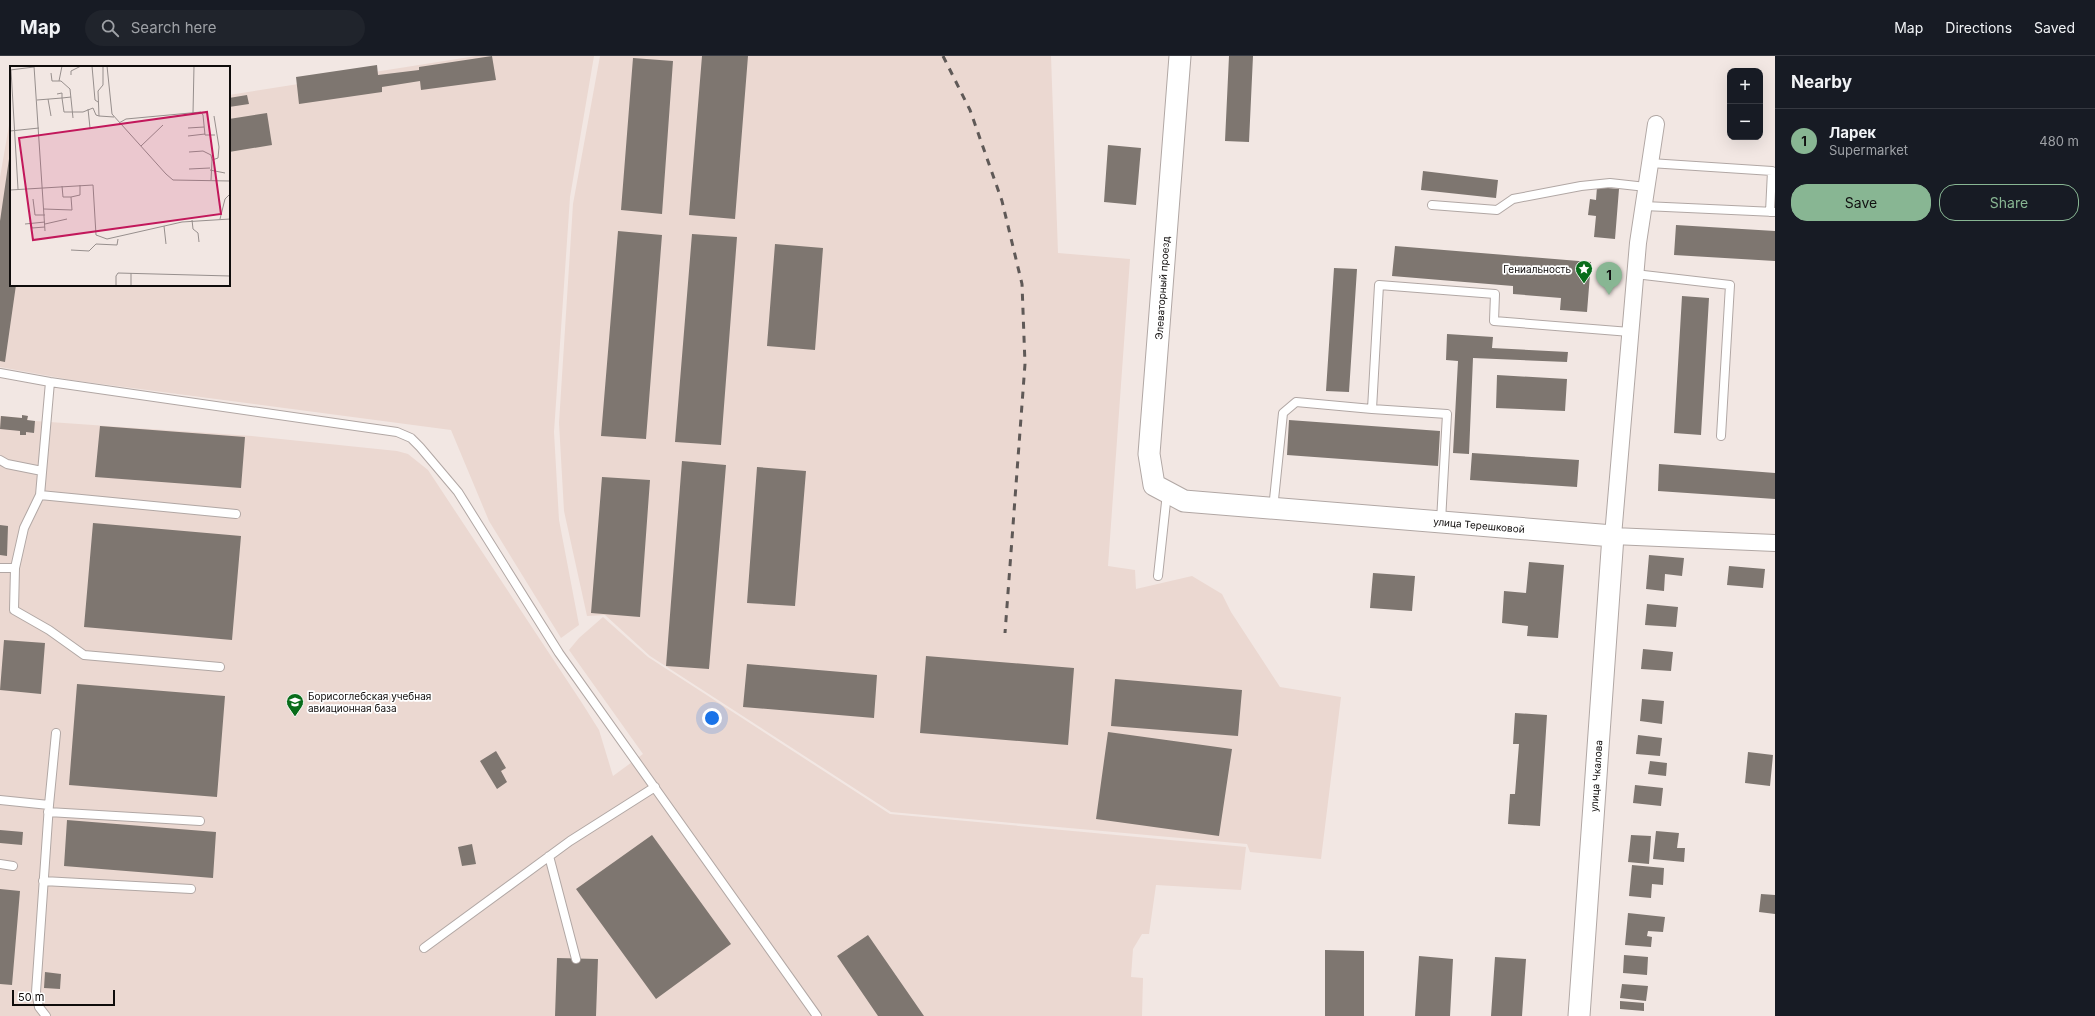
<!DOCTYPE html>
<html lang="en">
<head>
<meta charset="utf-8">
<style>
	:root { --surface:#171b24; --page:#20242c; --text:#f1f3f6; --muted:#9ea1a6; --line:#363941; --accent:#88b693 }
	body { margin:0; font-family:Inter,sans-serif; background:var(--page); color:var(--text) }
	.controls { position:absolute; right:12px; top:12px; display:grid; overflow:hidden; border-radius:8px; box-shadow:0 4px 16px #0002 }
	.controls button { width:36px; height:36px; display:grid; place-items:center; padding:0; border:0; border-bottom:1px solid var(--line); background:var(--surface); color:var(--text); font:20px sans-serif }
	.scale { position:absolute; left:12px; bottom:10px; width:103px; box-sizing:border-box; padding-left:4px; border:2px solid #0f0c0b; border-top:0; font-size:11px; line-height:14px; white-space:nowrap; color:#0f0c0b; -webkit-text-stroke:3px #fff; paint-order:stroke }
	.you { position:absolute; left:712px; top:662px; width:14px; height:14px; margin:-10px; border:3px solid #fff; border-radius:50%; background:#1a73e8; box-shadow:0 0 0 6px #1a73e833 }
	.badge { display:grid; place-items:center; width:26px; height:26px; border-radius:50%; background:var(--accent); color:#111; font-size:13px; font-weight:700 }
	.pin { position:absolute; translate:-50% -33px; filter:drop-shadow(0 1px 2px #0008) }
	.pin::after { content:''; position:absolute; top:21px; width:14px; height:12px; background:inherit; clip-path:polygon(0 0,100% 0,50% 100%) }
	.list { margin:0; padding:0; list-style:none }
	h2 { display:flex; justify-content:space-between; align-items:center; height:52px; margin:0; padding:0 16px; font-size:17px }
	h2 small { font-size:13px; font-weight:400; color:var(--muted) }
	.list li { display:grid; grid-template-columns:26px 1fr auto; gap:12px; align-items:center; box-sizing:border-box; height:64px; padding:0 16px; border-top:1px solid var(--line) }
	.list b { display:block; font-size:15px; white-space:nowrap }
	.list p { margin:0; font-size:13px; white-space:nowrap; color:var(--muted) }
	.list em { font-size:13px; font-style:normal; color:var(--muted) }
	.actions { display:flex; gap:8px; padding:12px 16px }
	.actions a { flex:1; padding:9px 0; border:1px solid var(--accent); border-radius:16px; text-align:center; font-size:14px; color:var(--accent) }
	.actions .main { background:var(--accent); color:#111 }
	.icon { flex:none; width:22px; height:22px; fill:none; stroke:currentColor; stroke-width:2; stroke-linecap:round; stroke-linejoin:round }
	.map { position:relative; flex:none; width:1775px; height:960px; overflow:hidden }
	header { display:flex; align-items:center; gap:24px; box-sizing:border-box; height:56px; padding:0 20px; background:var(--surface); border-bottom:1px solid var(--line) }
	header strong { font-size:19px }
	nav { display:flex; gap:22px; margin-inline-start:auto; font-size:14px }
	.search { width:280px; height:36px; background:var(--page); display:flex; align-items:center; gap:10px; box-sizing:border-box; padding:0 14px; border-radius:22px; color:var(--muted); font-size:15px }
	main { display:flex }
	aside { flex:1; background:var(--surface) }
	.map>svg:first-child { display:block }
	.built { fill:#ebd8d1 }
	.building { fill:#7e7670 }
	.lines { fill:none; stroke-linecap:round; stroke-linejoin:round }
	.service-casing { stroke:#b1a7a4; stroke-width:10 }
	.minor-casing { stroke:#b1a7a4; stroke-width:18 }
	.tertiary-casing { stroke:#b1a7a4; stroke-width:23 }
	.service { stroke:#fff; stroke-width:8 }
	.minor { stroke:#fff; stroke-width:16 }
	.tertiary { stroke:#fff; stroke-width:21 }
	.rail { stroke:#5f5957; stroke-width:3; stroke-dasharray:7 7; stroke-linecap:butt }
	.labels { text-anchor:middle; stroke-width:3.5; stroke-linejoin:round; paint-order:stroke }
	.poi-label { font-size:10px; fill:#0f0c0b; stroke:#fff; text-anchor:end }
	.street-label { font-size:10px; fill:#0f0c0b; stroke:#fff }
	.inset-road { fill:none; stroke:#978f8d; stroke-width:1 }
	.view { fill:#c2185b; fill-opacity:0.15; stroke:#c2185b; stroke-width:2 }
	.inset-edge { fill:none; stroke:#0f0c0b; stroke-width:2 }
</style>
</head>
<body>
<header>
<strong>Map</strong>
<div class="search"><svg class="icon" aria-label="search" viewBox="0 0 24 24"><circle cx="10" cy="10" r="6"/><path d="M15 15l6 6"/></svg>Search here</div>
<nav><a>Map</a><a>Directions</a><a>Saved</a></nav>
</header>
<main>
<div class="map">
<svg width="1775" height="960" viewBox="0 0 1775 960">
	<rect width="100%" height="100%" fill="#f2e7e3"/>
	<path class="built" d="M476,0H594L570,141L554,376L559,464L579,569L561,582L489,465L451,374L71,324L0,311V121L11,58V229H229V39Z
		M600,0H1051L1058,197L1130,203L1108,510L1135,514L1136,533L1192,520L1222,538L1231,556L1280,631L1341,641L1321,803L1250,796L1247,788L891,756L650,600L605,559L587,560L564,455L559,367L573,148Z
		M22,359L28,360V364L35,365L252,380L397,395L408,398L428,414L582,647L599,674L613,720L643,698L569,594L579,582L603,561L648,601L890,758L1246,791L1241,834L1156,829L1149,878H1142L1133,893L1131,921L1143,922L1142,960H0V360L22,362Z"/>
	<path class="building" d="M492,0L496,24L421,34L420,25L382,31V36L299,48L296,21L377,9L378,19L419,14V11Z
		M702,0H748L735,163L689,159Z
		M1229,0H1253L1249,86L1225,85Z
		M633,2L673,5L662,158L621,154Z
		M247,39L249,48L229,51V42Z
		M267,57L272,89L229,96V63Z
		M1108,89L1141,92L1136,149L1104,146Z
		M10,96L11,229H16L5,306L0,305V165Z
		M1423,115L1498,124L1496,142L1421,134Z
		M1597,131L1619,133L1615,183L1594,181L1596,160L1588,159L1590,143L1596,144Z
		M1676,169L1775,175V205L1674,199Z
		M618,175L662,179L646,383L601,380Z
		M692,178L737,181L721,389L675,386Z
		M775,188L823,192L815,294L767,290Z
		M1395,190L1591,206L1587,256L1560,254L1561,242L1513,238V230L1392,220Z
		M1334,212L1357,213L1349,336L1326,335Z
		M1682,240L1709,242L1701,379L1674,377Z
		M1447,278L1493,281L1492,292L1568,296L1567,306L1473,302L1469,398L1453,397L1458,305L1446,304Z
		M1497,319L1567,323L1565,355L1496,352Z
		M22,359L28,360L27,364L35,365L34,377L26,376V379H20V375L0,373L1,360L22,362Z
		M1289,364L1440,375L1438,410L1287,399Z
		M100,370L245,381L241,432L95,421Z
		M1472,397L1579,404L1577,431L1470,424Z
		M682,405L726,409L709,613L666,610Z
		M1659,408L1775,417V443L1658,435Z
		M757,411L806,415L795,550L747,547Z
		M602,421L650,424L640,561L591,557Z
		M93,467L241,480L232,584L84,571Z
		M0,469L8,470L7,500L0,499Z
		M1649,499L1684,502L1682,520L1665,518L1664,535L1646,533Z
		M1529,506L1564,509L1558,582L1527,580L1528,570L1502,567L1504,535L1526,537Z
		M1729,510L1765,513L1763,532L1727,529Z
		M1373,517L1415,520L1412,555L1370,552Z
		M1647,548L1678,551L1676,571L1645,569Z
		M4,584L45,587L41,638L0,634Z
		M1643,593L1673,596L1671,615L1641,613Z
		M926,600L1074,612L1068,689L920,677Z
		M747,608L877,619L874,662L743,651Z
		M1115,623L1242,634L1238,680L1111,670Z
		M77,628L225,640L217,741L69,729Z
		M1642,643L1664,645L1662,668L1640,665Z
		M1515,657L1547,659L1540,770L1508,768L1510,738H1515L1519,688H1513Z
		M1108,676L1232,693L1219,780L1096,763Z
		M1638,679L1662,682L1660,700L1636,698Z
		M496,695L506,712L501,715L507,726L497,733L480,705Z
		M1748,696L1773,699L1770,730L1745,727Z
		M1650,705L1667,707L1666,720L1648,718Z
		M1635,729L1663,732L1661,750L1633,747Z
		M67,764L216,776L213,822L64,810Z
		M0,774L23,776L22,789L0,787Z
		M1656,775L1679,777L1677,792H1685L1684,806L1653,803Z
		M652,779L731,888L656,943L576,833Z
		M1631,779L1651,780L1649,808L1628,806Z
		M472,788L476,808L462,810L458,791Z
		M1632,809L1664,812L1663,829L1652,828L1651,842L1629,840Z
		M0,833L20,835L12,929L0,928Z
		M1761,838L1775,839V858L1759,856Z
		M1628,857L1665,861L1663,876L1648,875L1647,880L1652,881L1651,891L1625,889Z
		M868,879L924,960H878L837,900Z
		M1325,894L1364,895V960H1325Z
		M1624,899L1648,901L1647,919L1623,917Z
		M1419,900L1453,903L1450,960H1415Z
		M1495,901L1526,903L1522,960H1491Z
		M557,902L598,903L596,960H555Z
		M45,916L61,918L60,933L44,932Z
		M1622,928L1648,930L1646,945L1620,942Z
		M1620,945L1644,947V955L1620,953Z"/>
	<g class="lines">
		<defs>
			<path id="service" d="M1650,107L1772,115L1770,156
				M1432,149L1497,154L1513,143L1581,130L1610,127L1646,131
				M1644,150L1775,156
				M1635,218L1730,229L1721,380
				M0,317L50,326L397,376L411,382L420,391L458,436L559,597L817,960
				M0,404L7,408L42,415
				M40,439L236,458
				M1273,453L1283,357L1296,346L1372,353
				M1441,465L1447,358L1372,353L1379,229L1495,238L1494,265L1630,276
				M0,512H15L24,472L40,439L50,326
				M15,512L14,554L49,574L84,599L220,611
				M1158,520L1167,437
				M0,744L49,749L36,936L39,951L46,960
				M49,749L56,677
				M48,756L200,765
				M549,800L576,903
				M0,808L13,810
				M43,825L191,833
				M424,892L570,785L655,731"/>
			<path id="minor" d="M1656,68L1638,187L1613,480L1775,487"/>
			<path id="tertiary" d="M1180,0L1149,398L1154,429L1184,445L1613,480L1579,960"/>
		</defs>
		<use href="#service" class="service-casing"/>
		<use href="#minor" class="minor-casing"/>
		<use href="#tertiary" class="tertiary-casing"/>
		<use href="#service" class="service"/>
		<use href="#minor" class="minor"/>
		<use href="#tertiary" class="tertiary"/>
		<path class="rail" d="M943,0L970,54L1002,145L1022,228L1025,308L1005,577"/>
	</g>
	<defs>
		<symbol id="sight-pin" viewBox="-11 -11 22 30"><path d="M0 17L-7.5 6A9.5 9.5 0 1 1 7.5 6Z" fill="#086c1a" stroke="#fff"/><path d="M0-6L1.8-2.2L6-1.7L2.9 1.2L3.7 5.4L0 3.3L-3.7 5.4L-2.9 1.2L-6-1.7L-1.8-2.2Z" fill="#fff"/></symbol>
		<symbol id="university-pin" viewBox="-11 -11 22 30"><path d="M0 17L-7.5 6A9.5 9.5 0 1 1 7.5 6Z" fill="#086c1a" stroke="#fff"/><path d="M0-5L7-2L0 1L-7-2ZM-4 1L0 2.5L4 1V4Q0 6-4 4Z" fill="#fff"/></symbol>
	</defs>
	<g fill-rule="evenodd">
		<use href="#sight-pin" x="1574" y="203" width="20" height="27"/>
		<use href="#university-pin" x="285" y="636" width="20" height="27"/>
	</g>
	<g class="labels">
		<g class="poi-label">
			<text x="1571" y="217">Гениальность</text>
			<text x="308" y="644" text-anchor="start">Борисоглебская учебная<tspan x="308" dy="12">авиационная база</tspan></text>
		</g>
		<g class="street-label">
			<text transform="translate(1162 232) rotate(-86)" y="4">Элеваторный проезд</text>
			<text transform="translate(1479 469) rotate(5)" y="4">улица Терешковой</text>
			<text transform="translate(1596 720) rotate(-86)" y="4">улица Чкалова</text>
		</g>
	</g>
	<g transform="translate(10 10)">
		<rect width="220" height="220" fill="#f2e7e3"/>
		<path class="inset-road" d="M24,0L35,165M82,0L85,34L88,36M93,0V19L88,25L89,50L104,51M97,0L102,48L156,108L163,114L220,115M0,4L24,1M1,4L8,123M41,7L42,15H51L60,23L63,52M61,9V5L71,0M49,15L52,0M61,31L52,32L54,46H73L83,42L86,49L89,50M38,33L41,50M27,34L52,32V27L47,28M78,43L80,62M183,47L184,0M109,57L116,53L191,46L193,49L195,69H205M178,62L194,61M0,65L29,62M178,70L195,68M131,80L153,59M179,86L193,85L201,89L202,94M179,103L200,102M200,104L215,107M201,114L202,94L208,92L209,81L204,50M0,124L83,119L86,169L97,173L172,156L220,153M61,131L70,129V119M23,133L25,149H35M34,143L62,144L61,131H53L52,120M210,153L215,133L220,128M182,154L183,163L188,167L189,176M21,157L22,162L35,161M15,158L35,156M35,158L57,153M154,160L156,178M61,184L79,185L86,178L107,179L108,173M121,207V220M106,220V210L108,207L220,210"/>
		<path class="view" d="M197,46L211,148L23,174L9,72Z"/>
		<rect width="220" height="220" class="inset-edge"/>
	</g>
</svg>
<div class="controls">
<button>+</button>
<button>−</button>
</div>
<div class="scale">50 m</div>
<div class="you"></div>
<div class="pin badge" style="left:1609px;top:239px">1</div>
</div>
<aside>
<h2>Nearby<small></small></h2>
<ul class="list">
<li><span class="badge">1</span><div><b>Ларек</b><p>Supermarket</p></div><em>480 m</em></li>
</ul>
<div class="actions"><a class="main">Save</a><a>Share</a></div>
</aside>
</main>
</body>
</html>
